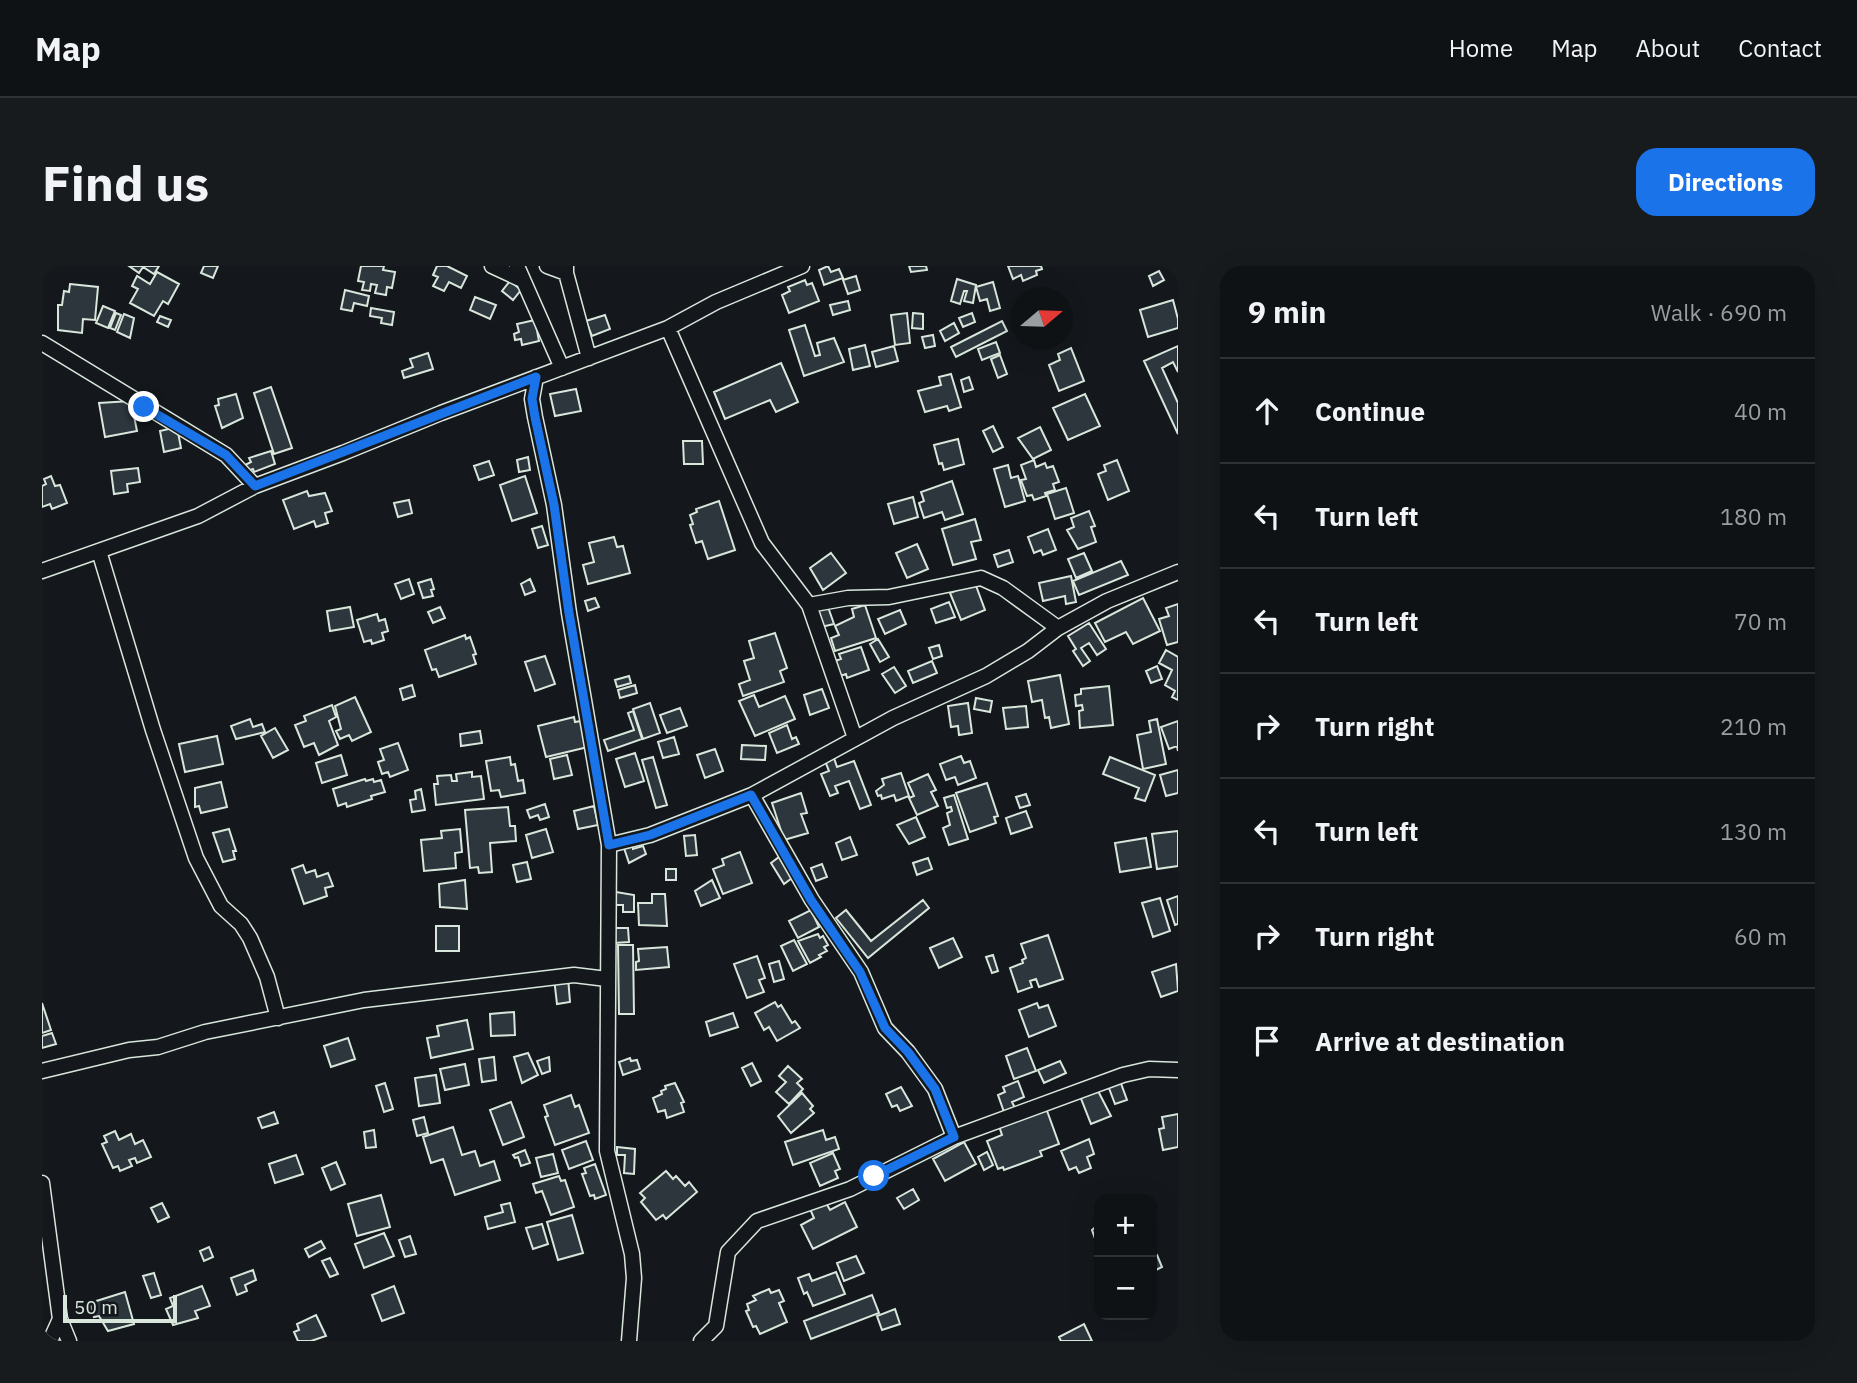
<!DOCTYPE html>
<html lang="en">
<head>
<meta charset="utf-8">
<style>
	:root { --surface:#0f1215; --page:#181b1e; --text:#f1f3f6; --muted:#9b9ea0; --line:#2f3234; --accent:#1a73e8 }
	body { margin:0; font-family:"IBM Plex Sans",sans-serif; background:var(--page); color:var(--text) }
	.controls { position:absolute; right:21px; bottom:21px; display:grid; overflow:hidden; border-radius:14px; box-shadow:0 7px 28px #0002 }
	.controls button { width:63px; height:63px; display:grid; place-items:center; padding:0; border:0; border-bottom:2px solid var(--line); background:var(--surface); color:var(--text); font:35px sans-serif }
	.compass { position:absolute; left:968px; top:21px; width:63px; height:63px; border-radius:50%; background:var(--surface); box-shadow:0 7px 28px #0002; rotate:71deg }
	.scale { position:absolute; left:21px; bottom:18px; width:114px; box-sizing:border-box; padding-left:7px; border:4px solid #d8e6dc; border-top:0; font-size:19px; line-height:24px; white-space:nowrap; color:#d8e6dc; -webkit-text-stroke:5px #14181c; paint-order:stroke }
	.stop { position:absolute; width:21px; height:21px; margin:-16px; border:5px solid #1a73e8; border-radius:50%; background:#fff }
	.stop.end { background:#1a73e8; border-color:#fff; box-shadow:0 2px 7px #0008 }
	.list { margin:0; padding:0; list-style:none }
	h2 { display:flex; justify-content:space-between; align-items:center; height:91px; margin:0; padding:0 28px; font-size:30px }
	h2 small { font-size:23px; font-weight:400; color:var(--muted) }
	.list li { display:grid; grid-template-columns:46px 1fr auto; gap:21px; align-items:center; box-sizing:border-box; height:105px; padding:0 28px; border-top:2px solid var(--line) }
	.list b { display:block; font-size:26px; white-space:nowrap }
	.list em { font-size:23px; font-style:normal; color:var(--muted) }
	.icon { flex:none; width:38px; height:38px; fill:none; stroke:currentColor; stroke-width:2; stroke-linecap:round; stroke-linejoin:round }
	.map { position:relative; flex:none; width:1136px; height:1075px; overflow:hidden; border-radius:21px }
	header { display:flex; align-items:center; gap:42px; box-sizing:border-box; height:98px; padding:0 35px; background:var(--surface); border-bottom:2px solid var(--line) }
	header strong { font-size:33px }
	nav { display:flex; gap:38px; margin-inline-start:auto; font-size:24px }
	.intro { display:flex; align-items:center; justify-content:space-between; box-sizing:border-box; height:168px; padding:0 42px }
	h1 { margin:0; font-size:49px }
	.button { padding:18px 32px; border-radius:21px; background:var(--accent); color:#fff; font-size:24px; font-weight:700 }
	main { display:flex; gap:42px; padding:0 42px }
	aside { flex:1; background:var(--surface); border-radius:21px; box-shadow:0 7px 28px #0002 }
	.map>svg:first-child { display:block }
	.building { fill:#2c363c; stroke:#d8e6dc; stroke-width:2 }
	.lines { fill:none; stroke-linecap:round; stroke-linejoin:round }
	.minor-casing { stroke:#d8e6dc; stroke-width:17 }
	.minor { stroke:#14181c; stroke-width:14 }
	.route { stroke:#1a73e8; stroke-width:9 }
</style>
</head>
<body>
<header>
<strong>Map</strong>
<nav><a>Home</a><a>Map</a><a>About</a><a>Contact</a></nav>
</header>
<div class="intro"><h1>Find us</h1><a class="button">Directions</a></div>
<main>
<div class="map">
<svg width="1136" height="1075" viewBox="0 0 1136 1075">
	<rect width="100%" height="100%" fill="#14181c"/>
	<path class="building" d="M87,0H117L112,8L101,1L97,7Z
		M162,0H176L171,12L159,7Z
		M319,0H342L341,4L353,6L350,22L345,21L344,29L333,27L335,19L329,18L328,25L320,24L322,16L316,15Z
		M395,0H405L425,10L419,22L407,16L402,25L391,20L396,11L391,9Z
		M786,0L789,6L797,3L801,12L782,19L777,4Z
		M867,0H884L885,4L869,6Z
		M966,0H999L1000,3L994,5L995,9L981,15L979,9L971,13Z
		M1117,5L1122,14L1111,20L1107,10Z
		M115,6L137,18L126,38L121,35L112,50L88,37L96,23L90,20L95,10L108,18Z
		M814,10L818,24L806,28L801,14Z
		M915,13L934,19L931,37L922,35L925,25H922L918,38L909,35Z
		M763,14L765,19L770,17L777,35L747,47L740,29L748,25L746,21Z
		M468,15L479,24L471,34L460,25Z
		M951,16L958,42L948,45L945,33L938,35L934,21Z
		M28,18L56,21L53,54L41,53L40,67L16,64V39H20L22,25L27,26Z
		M303,24L327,30L325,40L312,37L310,45L299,43Z
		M433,31L454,39L448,53L428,44Z
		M1131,34L1136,53V62L1106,71L1098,44Z
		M806,35L808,44L791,49L788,39Z
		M61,40L73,45L66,62L54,57Z
		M329,42L352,46L350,59L339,57L340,52L328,50Z
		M74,47L79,49L73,64L68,62Z
		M865,47L868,77L853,79L849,49Z
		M871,47L881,48V63L870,62Z
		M930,47L933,56L921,61L917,52Z
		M82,48L92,52L88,72L75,66Z
		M563,49L568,63L550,70L544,55Z
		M118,50L129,54L126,61L115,56Z
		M493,54L497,75L480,79L479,73L473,74L472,68L477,66L475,58Z
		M960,55L965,65L914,91L909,81Z
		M912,57L917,67L903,75L898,65Z
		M763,59L773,90L778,89L775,77L792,72L802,96L762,110L747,64Z
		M891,69L893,80L883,82L880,71Z
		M954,76L958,87L940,94L936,83Z
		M823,79L828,100L811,104L807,83Z
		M852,80L856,95L834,101L830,86Z
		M1136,80V106L1131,96L1120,102L1136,137V168L1102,95Z
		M1029,82L1042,115L1017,125L1007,99L1018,94L1016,88Z
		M386,87L391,103L362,112L360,105L371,101L368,93Z
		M958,89L965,108L956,112L949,93Z
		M739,97L756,136L734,146L728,134L683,153L672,126Z
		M909,108L919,141L907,145L905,140L883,146L876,125L899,119L897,111Z
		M927,111L931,123L922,126L919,114Z
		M229,121L250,182L232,188L212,127Z
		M534,123L539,145L513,150L508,128Z
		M194,128L201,152L180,162L173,140L177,139L176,133Z
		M1043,128L1058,160L1026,174L1011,142Z
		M89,135L95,165L63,171L57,137Z
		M951,160L961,181L951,186L941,165Z
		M135,161L139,182L122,186L118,165Z
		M998,161L1009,184L991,193L976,172Z
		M916,173L922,198L902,204L900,197L897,198L892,179Z
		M641,175H660L661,198H642Z
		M229,185L233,198L212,206L211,203L205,205L203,199L209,196L207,192Z
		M486,191L488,204L477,206L475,194Z
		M992,194L994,201L1003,197L1005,202L1011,200L1017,216L1011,218L1013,224L1003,227L1004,230L992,234L990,229L985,230L979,214L984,213L979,199Z
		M1075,194L1087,225L1066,234L1056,208L1064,205L1062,199Z
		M447,195L452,209L437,214L432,200Z
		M966,199L969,212L976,210L983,235L963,241L952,203Z
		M96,202L98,216L85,218L86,226L72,228L69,205Z
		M9,210L13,220L18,219L25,237L10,243L8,238L0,241V220L4,218L2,213Z
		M483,210L495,247L470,255L458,219Z
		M910,215L921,248L903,254L900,246L882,252L877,237L882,235L879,226Z
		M1024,222L1032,247L1013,253L1005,228Z
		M265,225L267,230L283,227L290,245L283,247L286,257L274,261L272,255L252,263L241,234Z
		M871,231L876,251L852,258L846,238Z
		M367,234L370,247L356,251L352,237Z
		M677,235L693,284L666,293L660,275L654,277L648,259L651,258L648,249L655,246L654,243Z
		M1047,245L1053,260L1049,261L1054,276L1036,283L1025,264L1032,261L1029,252Z
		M933,253L939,274L929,276L934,293L911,299L900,263Z
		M500,260L506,279L496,282L490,263Z
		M1006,263L1014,284L1001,289L999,284L992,287L986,271Z
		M572,271L575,281L581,280L588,307L546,318L541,299L552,296L547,277Z
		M875,278L886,303L865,312L854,287Z
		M967,284L971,296L956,301L952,289Z
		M789,287L804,307L781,324L768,302Z
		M1042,287L1050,305L1034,312L1026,293Z
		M1079,295L1086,309L1037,329L1031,315Z
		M1029,310L1034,336L1024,338L1023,330L1001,335L997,317Z
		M367,313L372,328L359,333L353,318Z
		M389,313L392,323L389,324L391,330L381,332L376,317Z
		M488,313L493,325L483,329L479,318Z
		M933,317L943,344L919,354L908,327Z
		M553,332L557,341L546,345L543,335Z
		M1101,332L1118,365L1091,378L1084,366L1063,376L1053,357Z
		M907,336L913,351L894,357L889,343Z
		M1136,338V376L1125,379L1117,353L1127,350L1124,342Z
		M823,339L834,372L793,385L789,372L797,369L793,360L812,351L810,343Z
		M308,341L312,361L288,365L285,345Z
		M398,341L403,352L391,357L386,346Z
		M786,341L792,358L779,361L774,345Z
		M858,344L864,358L843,368L836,353Z
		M335,348L337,355L343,353L346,365L340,367L342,374L330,378L329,374L322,376L315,354Z
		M1047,357L1064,383L1055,389L1047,377L1039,382L1048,395L1041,400L1031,385L1034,383L1026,370Z
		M733,367L745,402L738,405L742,416L701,430L697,418L708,414L702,395L712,392L707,375Z
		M423,369L424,373L428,371L434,388L431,389L434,398L397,411L394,403L390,404L383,384Z
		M836,373L847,391L838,396L828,378Z
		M897,379L900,390L891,393L887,382Z
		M819,381L827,404L805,412L804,408L798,410L793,395L799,393L797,388Z
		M1124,384L1136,391V434L1130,431L1133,425L1123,419L1130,404L1117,397Z
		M503,390L513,418L493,425L483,396Z
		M890,395L895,407L871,417L866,405Z
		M1115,400L1120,413L1109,417L1104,405Z
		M852,401L864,420L853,427L840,408Z
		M1018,409L1027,458L1009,462L1007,451L1003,452L1000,434L990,436L986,415Z
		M587,410L589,417L575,421L573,414Z
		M370,419L373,430L361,434L358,423Z
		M593,419L595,427L578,432L576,424Z
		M1067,420L1071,459L1038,462L1037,445L1041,444L1040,439L1034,440L1033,429L1039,428V423Z
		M780,423L787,442L768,449L762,429Z
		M712,429L717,441L743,430L753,453L713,470L697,435Z
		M313,431L329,466L310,475L307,469L298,473L294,465L299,463L293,440Z
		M934,432L950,435L948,446L932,443Z
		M608,437L618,467L601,473L591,443Z
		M926,437L930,467L917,469L916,460L909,461L906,440Z
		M290,439L294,451L287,455L296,479L277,489L272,477L262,481L253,459L264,455L262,450Z
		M984,440L986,461L964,463L961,442Z
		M638,442L645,460L625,467L618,449Z
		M591,445L600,473L566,485L562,474L592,464L586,447Z
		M532,451L533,456L539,455L546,481L504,491L496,460Z
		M208,453L211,461L220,458L223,466L194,473L189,460Z
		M1115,453L1124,498L1101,503L1095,469L1109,466L1107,455Z
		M1136,455V485L1135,480L1127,483L1119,461Z
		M745,459L750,473L754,471L757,478L735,487L727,467Z
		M233,462L246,484L231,492L219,470Z
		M438,465L440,477L419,480L418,468Z
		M175,470L181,498L143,506L137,478Z
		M632,471L637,488L621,492L616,476Z
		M356,477L366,504L348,511L346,506L340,508L336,496L342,494L338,483Z
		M700,479L724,480L723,494L699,493Z
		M673,483L681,505L663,512L655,489Z
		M593,487L602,515L583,521L574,493Z
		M299,489L305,509L280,517L274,497Z
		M525,489L530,509L512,513L508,493Z
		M919,490L922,497L928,495L934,512L916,519L913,511L904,514L898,498Z
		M468,491L469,499L473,498L476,515L481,514L483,527L459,531L457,524L449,525L444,495Z
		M611,491L625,539L614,542L600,494Z
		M1068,491L1113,509L1103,535L1093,532L1097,522L1061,508Z
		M792,492L795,501L812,495L829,539L818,543L807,515L793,520L796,527L788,530L779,508L787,505L783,495Z
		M1136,504V527L1124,530L1118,509Z
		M430,506V511L439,510L442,533L394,539L392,518H396L395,510L409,509L410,515H415L414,508Z
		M859,507L867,530L854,535L852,529L840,533L839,529L836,530L834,525L842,519L840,513Z
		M886,508L894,524L889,526L896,540L875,549L867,532L872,530L866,517Z
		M323,513L324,515L331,513L332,516L339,514L343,526L329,530L330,533L305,541L304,537L296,540L291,523Z
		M179,516L185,541L159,547L157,540L153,541V522Z
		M945,517L956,550L952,551L954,557L928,566L914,527Z
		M379,523L383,544L370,546L368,534L374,533L373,525Z
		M759,527L765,547L759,548L766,567L742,574L730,537Z
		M984,528L988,539L978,542L974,531Z
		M912,529L926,573L907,579L901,562L908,559L905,547L910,545L909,541L905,542L902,532Z
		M503,538L507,551L498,554L496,549L488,552L485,544Z
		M552,540L556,559L536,563L532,545Z
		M466,541L468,560H473L474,575L448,577L450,606L437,607L436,601L428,602L423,544Z
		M984,545L990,561L969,568L964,552Z
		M874,551L883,571L867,578L855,559Z
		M187,563L194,585H191L193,593L181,596L171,567Z
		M418,563L420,586L413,587L414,602L382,605L379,574L400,572L399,565Z
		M504,563L511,586L490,592L484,569Z
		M1136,565V600L1115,603L1110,568Z
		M653,569L655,589L644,590L642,570Z
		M808,571L815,589L800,594L794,577Z
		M1104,572L1109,601L1078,606L1073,577Z
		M591,579V583L601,580L604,588L587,597L582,582Z
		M698,586L710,617L681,628L671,603L682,599L680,593Z
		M737,591L750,612L742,618L729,597Z
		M886,592L890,603L875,609L871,597Z
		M485,596L489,613L475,616L471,599Z
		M780,598L785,611L774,615L769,602Z
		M261,599L264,607L273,604L275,611L286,607L291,620L283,622L285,630L262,638L250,603Z
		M624,603H634V614H624Z
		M423,614L425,643L398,641L397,618Z
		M670,614L678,632L659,640L653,625Z
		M574,626L592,629V646H581V639H574Z
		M610,628H623L625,660L597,659L596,637H610Z
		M1136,630V658L1133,659L1125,634Z
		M1118,632L1128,665L1111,671L1100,637Z
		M881,634L887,642L826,692L794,652L804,644L829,675Z
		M769,644L777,661L756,672L747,655Z
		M394,660H417V685H394Z
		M572,662H586L587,676L572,677Z
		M776,668L778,672L781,670L786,679L782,681L785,685L777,689L779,691L768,697L756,675Z
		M1006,669L1021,713L997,721L994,713L988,715L990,721L976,726L968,702L981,697L980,694L984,692L979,678Z
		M911,672L920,691L897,702L888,682Z
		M752,674L765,698L751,705L739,680Z
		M576,679H591L592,748H577Z
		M625,681L627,701L594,704V696L597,695L596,683Z
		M951,689L956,705L950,707L944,691Z
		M715,690L723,712L717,714L722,726L705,732L692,698Z
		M737,695L742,713L732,716L727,698Z
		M1134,698L1136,725L1119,731L1110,706Z
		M526,711L528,736L515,738L512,712Z
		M733,736L736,741L739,739L750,757L753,755L758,762L735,775L727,761L722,764L713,747Z
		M0,737L9,764L0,767Z
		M995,737L997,742L1006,739L1014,760L987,771L977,744Z
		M472,746L473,769L449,770L448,748Z
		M691,747L696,761L668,770L664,756Z
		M425,754L431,783L389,792L385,772L397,770L395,760Z
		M10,767L14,778L0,782V770Z
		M306,772L313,793L289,801L282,780Z
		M985,782L994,805L972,813L964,790Z
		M486,787L496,809L480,817L472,791Z
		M452,791L454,814L440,816L437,793Z
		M507,791L508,805L500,808L495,795Z
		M588,792L589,795L595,794L598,803L581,809L577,796Z
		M1018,795L1024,807L1002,817L996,804Z
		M710,797L719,815L709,820L700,802Z
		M423,798L427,819L403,824L398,803Z
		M746,800L760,813L755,817L761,823L747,838L734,826L744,816L737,810Z
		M394,809L398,837L377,840L373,812Z
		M1077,812L1085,834L1073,838L1065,817Z
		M976,815L982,831L970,836L973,842L962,846L956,829L963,826L961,821Z
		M343,817L351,843L342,846L334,820Z
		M633,817L642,836L639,837L642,846L625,852L623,844L616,846L611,832L620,828L619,825L624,823L623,820Z
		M859,821L870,840L858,845L855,839L850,841L844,828Z
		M1055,823L1069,850L1049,858L1038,830Z
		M760,827L771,840L768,843L772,847L749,867L736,850Z
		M529,829L533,841L537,839L547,867L513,879L503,851L506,850L502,839Z
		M469,836L482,871L461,879L448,844Z
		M1004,842L1017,878L998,885L1000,890L962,904L961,901L956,903L945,875L960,869L957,860Z
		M232,846L236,857L220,862L216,852Z
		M1136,848V881L1121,884L1117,863L1122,862L1120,851Z
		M382,851L386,867L375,870L371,854Z
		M411,861L420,889L433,885L438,900L452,895L458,914L413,929L401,893L389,897L381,871Z
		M332,864L334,881L324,882L322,866Z
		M781,864L784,874L793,871L797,883L751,899L743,876Z
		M73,865L77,874L89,868L93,878L101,874L109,891L95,897L93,892L87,894L90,900L78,905L76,900L71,902L60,878L65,876L62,870Z
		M1047,873L1052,888L1045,891L1049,902L1037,907L1034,901L1027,904L1019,885Z
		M544,875L551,894L527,903L520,884Z
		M922,876L934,898L903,915L891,893Z
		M575,881L593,883L592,908L582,907L583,889H575Z
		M483,884L488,897L479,900L476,891L473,892L471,889Z
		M945,886L951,899L942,904L936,891Z
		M791,887L798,903L793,905L796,912L778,920L768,897Z
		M511,888L516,907L499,911L494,892Z
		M254,889L261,908L233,917L227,898Z
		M294,896L303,918L289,924L280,902Z
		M553,898L564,929L553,933L552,929L548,930L540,908L544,907L542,902Z
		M624,905L631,913L634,910L643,920L647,916L655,926L624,953L621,949L614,954L599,936L603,932L598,927Z
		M517,910L519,915L523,914L532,941L509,949L500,925L494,927L491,918Z
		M871,923L877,934L862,943L855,932Z
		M339,929L348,961L315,970L306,938Z
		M783,935L788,944L803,936L815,961L771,983L759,959L772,952L768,943Z
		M120,937L127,951L116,956L109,942Z
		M468,937L473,956L446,963L443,951L461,946L459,939Z
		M530,949L541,987L516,994L505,956Z
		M500,958L506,978L491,983L484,962Z
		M1057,958V977L1055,978L1050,964Z
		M342,967L352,990L322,1002L313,978Z
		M368,970L374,988L363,991L357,974Z
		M279,975L283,982L267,991L263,983Z
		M167,981L171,991L162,995L158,985Z
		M1115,989L1120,1001L1110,1006V991Z
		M814,990L822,1007L802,1015L795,997Z
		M288,992L296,1008L288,1011L280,995Z
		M211,1004L214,1014L203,1019L205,1025L195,1029L189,1012Z
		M794,1006L803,1028L771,1040L765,1026L762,1028L756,1012L767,1008L770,1015Z
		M112,1007L119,1029L109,1032L101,1010Z
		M160,1020L168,1040L153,1045L156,1052L131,1059L124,1043L131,1040L128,1032Z
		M352,1020L362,1047L340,1055L330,1029Z
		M727,1023L729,1027L737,1024L742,1035L737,1037L745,1056L718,1068L714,1060L711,1061L704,1045L707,1044L705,1038L714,1034L711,1030Z
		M83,1026L92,1058L66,1065L57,1050L52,1051L48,1037Z
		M830,1029L837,1047L769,1073L762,1055Z
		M853,1043L858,1058L840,1064L835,1050Z
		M274,1049L284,1070L269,1075H256L252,1066L257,1064L255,1058Z
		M1042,1058L1050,1075H1019L1017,1071Z"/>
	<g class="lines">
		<defs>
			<path id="minor" d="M450,0L480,14
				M475,0L520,102
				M505,0L524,7
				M524,0V7L547,92
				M626,62L720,277L767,339L813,472
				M0,77L184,189L213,220
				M494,111L490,133L493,151L512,239L527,347L567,579L565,885L590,988L592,1012L587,1075
				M57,285L111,464L154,592L179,640L199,658L208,672L225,711L236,752
				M0,305L156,250L213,220L301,187L399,147L626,62L674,36L760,0
				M767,339L806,332L847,331L939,312L961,322L1016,362
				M710,529L770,634L819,706L843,762L866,786L893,823L912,871
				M567,579L608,569L710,529L851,452L944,410L986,385L1016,362L1065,335L1136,306
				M0,805L87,784L116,781L163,766L322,734L532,709L565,713
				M0,917L18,1053L27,1075
				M8,1075L18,1053
				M659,1075L674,1060L686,986L715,955L808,923L912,871L1081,809L1107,803L1136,804"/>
		</defs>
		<use href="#minor" class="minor-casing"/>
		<use href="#minor" class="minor"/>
	</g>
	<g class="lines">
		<path class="route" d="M102,141L184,189L213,220L494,111L490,133L493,151L512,239L527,347L567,579L608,569L709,529L769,634L818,706L843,762L866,786L893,823L912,871L832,910"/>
	</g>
</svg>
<div class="controls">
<button>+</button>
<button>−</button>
</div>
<svg class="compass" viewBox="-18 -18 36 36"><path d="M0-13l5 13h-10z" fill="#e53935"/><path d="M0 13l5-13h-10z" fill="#9b9ea0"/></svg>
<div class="scale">50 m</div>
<div class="stop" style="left:832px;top:910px"></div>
<div class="stop end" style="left:102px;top:141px"></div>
</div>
<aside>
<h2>9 min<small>Walk · 690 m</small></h2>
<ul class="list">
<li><svg class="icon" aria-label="ahead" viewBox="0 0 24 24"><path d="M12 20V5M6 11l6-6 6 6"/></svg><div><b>Continue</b></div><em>40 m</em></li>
<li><svg class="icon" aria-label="left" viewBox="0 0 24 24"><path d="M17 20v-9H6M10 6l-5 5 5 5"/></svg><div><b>Turn left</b></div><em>180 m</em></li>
<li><svg class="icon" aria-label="left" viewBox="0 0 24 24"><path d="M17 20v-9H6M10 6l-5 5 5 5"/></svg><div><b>Turn left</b></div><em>70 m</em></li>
<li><svg class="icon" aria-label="right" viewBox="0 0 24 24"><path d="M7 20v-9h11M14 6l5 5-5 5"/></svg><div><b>Turn right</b></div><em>210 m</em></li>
<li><svg class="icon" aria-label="left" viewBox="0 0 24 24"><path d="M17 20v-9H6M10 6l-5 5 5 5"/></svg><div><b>Turn left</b></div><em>130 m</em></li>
<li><svg class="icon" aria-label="right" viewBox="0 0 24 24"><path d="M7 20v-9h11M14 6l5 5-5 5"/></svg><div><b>Turn right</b></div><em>60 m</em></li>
<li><svg class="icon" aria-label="arrive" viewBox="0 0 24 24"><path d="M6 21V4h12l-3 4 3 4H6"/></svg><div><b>Arrive at destination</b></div></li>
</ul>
</aside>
</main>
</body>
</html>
